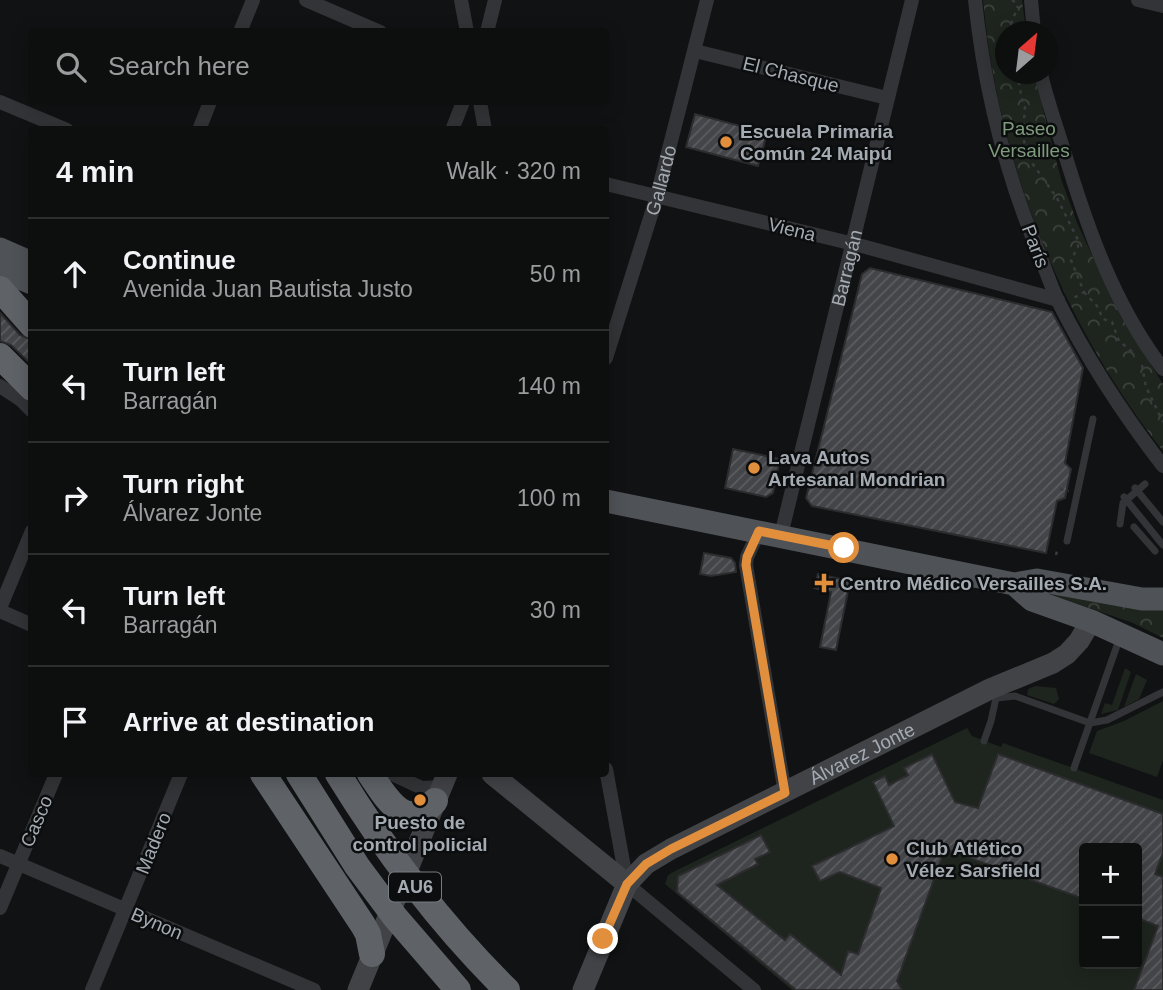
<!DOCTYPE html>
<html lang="en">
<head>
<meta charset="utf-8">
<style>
	:root { --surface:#0d0e0e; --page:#1b1c1c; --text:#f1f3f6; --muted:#9a9c9e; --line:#2d2e2e }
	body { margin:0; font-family:Arial,sans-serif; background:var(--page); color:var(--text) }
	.controls { position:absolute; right:21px; bottom:21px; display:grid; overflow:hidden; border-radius:7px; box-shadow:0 4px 18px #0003 }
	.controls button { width:63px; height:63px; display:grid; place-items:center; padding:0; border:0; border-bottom:2px solid var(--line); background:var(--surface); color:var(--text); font:35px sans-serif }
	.compass { position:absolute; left:995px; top:21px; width:63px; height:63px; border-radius:50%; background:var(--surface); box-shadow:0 4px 18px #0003; rotate:28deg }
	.stop { position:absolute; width:21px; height:21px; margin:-16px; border:5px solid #e18f3c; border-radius:50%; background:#fff }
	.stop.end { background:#e18f3c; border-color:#fff; box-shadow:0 2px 7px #0008 }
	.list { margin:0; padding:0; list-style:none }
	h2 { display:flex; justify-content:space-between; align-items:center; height:91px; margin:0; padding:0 28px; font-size:30px }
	h2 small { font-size:23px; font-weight:400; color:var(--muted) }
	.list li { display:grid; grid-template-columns:46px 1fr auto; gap:21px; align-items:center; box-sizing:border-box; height:112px; padding:0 28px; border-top:2px solid var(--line) }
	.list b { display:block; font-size:26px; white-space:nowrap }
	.list p { margin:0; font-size:23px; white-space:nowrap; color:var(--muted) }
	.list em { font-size:23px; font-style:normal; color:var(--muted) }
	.icon { flex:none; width:38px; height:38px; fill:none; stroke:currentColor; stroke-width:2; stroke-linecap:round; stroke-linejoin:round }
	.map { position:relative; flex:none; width:1163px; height:990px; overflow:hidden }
	.search { position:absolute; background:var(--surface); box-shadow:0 4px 18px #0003; left:28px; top:28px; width:581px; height:77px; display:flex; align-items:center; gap:18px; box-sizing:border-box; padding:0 24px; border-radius:7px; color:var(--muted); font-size:26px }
	.panel { position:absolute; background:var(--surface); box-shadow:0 4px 18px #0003; left:28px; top:126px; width:581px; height:651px; border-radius:7px }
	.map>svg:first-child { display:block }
	.grass { fill:#1e251e; fill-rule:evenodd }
	.park { fill:url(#park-crowns) }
	.building { fill:url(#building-hatch); stroke:#2c2c2f; stroke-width:2 }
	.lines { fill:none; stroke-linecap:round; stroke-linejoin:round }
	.path { stroke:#393b3e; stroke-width:2.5; stroke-dasharray:3.5 5; stroke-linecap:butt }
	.lane { stroke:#333437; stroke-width:7 }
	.street { stroke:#333437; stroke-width:14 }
	.secondary { stroke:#414347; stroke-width:21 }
	.primary { stroke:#4f5256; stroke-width:23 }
	.highway { stroke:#5f6368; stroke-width:26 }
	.highway-bridge { stroke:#5f6368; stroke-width:26 }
	.route { stroke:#e18f3c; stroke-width:9 }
	.poi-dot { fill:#e18f3c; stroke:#0c0d0e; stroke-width:2.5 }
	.labels { text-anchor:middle; stroke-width:5; stroke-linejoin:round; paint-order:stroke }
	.shield { fill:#0c0d0e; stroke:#767c81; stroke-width:2 }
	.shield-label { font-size:18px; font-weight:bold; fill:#a4abb2 }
	.street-label { font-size:19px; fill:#a4abb2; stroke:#0c0d0e }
	.park-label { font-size:19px; fill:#7f9c7c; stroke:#0c0d0e }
	.poi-label { font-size:19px; font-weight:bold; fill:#a4abb2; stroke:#0c0d0e; text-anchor:start }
</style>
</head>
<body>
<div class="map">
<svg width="1163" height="990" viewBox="0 0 1163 990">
	<defs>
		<pattern id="park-crowns" width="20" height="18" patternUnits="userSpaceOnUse" patternTransform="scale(1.75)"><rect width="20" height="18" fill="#1e251e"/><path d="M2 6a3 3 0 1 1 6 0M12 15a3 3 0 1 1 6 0" fill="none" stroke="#3c423c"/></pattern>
		<pattern id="building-hatch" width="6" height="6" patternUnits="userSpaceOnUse" patternTransform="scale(1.75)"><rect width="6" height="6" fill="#434548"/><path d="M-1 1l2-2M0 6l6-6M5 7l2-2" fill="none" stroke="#5b5d60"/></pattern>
	</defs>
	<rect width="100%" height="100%" fill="#111213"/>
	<path class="grass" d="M1125,668L1131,672L1118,710L1101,714L1105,703L1112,705Z
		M1136,674L1147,680L1139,699L1124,707Z
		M1035,686L1056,688L1059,699L1054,704L1027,695L1028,689Z
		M1163,701V760L1157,777L1089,753L1097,731L1124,721Z
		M967,728L972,736L1001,747L1003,743L1163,800V990H792L665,884L668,875L677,870ZM1084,848H1137V964H1084Z"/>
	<path class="park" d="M983,0H1022L1026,31L1006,32V74H1034L1061,179L1078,225L1121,317L1163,384V451C1062,323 998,163 983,0Z
		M1043,592L1163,610V638L1133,623Z"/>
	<path class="building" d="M695,114L767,133L758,166L686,147Z
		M870,268L1052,312L1083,368L1065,463L1071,469L1065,498L1057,501L1046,553L812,506L806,498L862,274Z
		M0,313L20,335L32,340V365L11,345L0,341Z
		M733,449L780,459L773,493L766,497L725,488Z
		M704,553L731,558L735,563L736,572L711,576L700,574Z
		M818,574L850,581L836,650L820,647L831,592L814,588Z
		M932,754L955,802L978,808L998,754L1163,814V853L1155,874L1163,877V990H1134L1158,926L1137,918V848H1084V899L945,849L897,981L902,990H796L677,892L678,876L761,835L770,852L755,859L758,864L717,885L785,940L790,934L841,975L848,951L858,954L881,888L840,872L820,881L812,866L894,826L873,782L885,776L889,785L908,775L904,768Z"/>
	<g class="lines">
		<path class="path" d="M1012,0L1019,5
			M1008,32L1018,6
			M1006,37V40
			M1015,74C1022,86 1019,97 1025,106L1023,136L1027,156L1057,198L1078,240V247L1071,260L1084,292L1072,299
			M1084,292L1097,306L1103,319L1112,322L1119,341L1135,354
			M1142,365L1146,387L1163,422
			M1060,489L1069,491
			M1056,555L1058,547"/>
		<path class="lane" d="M1135,488L1163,522
			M1124,497L1163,545
			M1120,524L1123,503L1145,484
			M1134,527L1155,551
			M1067,541L1093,419
			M992,692L996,698L1015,696L1090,723L1107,720L1163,692
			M984,741L991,721L996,698
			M1074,768L1120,637"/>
		<g class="street">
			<path d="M306,0L380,32"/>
			<path d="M461,0L467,32"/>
			<path d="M975,0C984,88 1006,175 1040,256C1046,271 1051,286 1058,301C1087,359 1123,414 1163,466"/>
			<path d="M1031,0L1034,32"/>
			<path d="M1138,0L1163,6"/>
			<path d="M240,32L253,0"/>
			<path d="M487,32L495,0"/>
			<path d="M695,51L887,98"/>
			<path d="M1041,74C1047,100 1056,125 1064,151C1087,227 1114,305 1163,369"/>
			<path d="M0,102L67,130"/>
			<path d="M480,102L485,130"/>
			<path d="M199,130L210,102"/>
			<path d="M452,130L463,102"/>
			<path d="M606,184L862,246L1058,300"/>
			<path id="s1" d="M606,358L657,196L707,0"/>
			<path d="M0,386L21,400L32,411"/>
			<path d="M759,531L747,557L746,565L785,793"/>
			<path id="s2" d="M781,535L912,0"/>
			<path d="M0,608L32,531"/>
			<path d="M0,611L32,625"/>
			<path d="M606,769L627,884L754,990"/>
			<path d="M392,774L422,788L441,787"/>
			<path d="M0,856L314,990"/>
			<path d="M0,908L56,774"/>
			<path d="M92,990L181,774"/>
		</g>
		<g class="secondary">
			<path d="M492,774L627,884"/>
			<path d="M358,990L447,774"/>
			<path id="s3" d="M583,990L627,884L646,864L671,849L990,689L1053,663L1067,654L1079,641L1091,621"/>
		</g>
		<path class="primary" d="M0,249L32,263
			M0,270L32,283
			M606,501L1014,584L1037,580L1142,599H1163
			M1014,584L1032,600L1091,621L1163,654"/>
		<path class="highway" d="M0,289L32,325
			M0,356L32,388
			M263,774L363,925L368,934L372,954
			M370,774C385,796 406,835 435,801"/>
		<path class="highway-bridge" d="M299,774L357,866L395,917L458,990
			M338,774C386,852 441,925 507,990"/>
	</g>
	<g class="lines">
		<path class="route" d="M603,939L627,884L646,864L671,849L785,793L746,565L747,557L759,531L844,548"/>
	</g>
	<g class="poi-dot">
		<circle cx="726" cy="142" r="7"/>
		<circle cx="754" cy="468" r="7"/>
		<path d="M820.5 572.5h7v7h7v7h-7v7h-7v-7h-7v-7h7z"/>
		<circle cx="420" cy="800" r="7"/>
		<circle cx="892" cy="859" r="7"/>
	</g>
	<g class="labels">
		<rect class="shield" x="389" y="872.5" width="52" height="29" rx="5"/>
		<g class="shield-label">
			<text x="415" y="893">AU6</text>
		</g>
		<g class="street-label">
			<text transform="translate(791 74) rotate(14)" y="7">El Chasque</text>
			<text dy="7" stroke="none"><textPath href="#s1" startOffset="186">Gallardo</textPath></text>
			<text transform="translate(792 229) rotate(14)" y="7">Viena</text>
			<text transform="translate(1036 246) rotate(69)" y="7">París</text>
			<text dy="7" stroke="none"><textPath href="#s2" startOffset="275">Barragán</textPath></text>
			<text dy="7" stroke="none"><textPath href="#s3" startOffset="385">Álvarez Jonte</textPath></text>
			<text transform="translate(36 821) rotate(-67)" y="7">Casco</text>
			<text transform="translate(153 843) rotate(-68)" y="7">Madero</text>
			<text transform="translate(157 923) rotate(23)" y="7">Bynon</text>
		</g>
		<g class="park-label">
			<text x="1029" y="135">Paseo<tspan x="1029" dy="22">Versailles</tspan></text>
		</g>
		<g class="poi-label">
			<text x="740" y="138">Escuela Primaria<tspan x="740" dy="22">Común 24 Maipú</tspan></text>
			<text x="768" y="464">Lava Autos<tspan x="768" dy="22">Artesanal Mondrian</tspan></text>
			<text x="840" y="590">Centro Médico Versailles S.A.</text>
			<text x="420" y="829" text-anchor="middle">Puesto de<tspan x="420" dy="22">control policial</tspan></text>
			<text x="906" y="855">Club Atlético<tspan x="906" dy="22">Vélez Sarsfield</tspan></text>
		</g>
	</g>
</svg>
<div class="controls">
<button>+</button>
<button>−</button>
</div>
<svg class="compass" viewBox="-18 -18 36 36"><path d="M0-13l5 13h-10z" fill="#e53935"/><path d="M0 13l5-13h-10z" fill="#9a9c9e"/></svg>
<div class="stop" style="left:844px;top:548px"></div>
<div class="stop end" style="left:603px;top:939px"></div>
<div class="search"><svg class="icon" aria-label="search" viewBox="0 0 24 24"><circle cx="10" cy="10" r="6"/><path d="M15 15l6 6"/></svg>Search here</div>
<section class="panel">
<h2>4 min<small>Walk · 320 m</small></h2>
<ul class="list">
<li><svg class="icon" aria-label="ahead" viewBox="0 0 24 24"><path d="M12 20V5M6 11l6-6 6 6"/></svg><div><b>Continue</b><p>Avenida Juan Bautista Justo</p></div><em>50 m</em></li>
<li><svg class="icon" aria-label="left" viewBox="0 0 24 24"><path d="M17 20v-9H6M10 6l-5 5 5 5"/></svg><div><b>Turn left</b><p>Barragán</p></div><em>140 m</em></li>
<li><svg class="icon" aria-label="right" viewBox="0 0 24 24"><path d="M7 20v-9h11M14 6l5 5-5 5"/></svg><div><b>Turn right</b><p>Álvarez Jonte</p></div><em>100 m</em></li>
<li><svg class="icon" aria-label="left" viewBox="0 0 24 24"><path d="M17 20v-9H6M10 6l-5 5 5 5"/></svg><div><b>Turn left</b><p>Barragán</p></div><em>30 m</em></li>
<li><svg class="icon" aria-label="arrive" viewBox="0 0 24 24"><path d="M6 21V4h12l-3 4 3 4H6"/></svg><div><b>Arrive at destination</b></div></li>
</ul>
</section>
</div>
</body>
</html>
